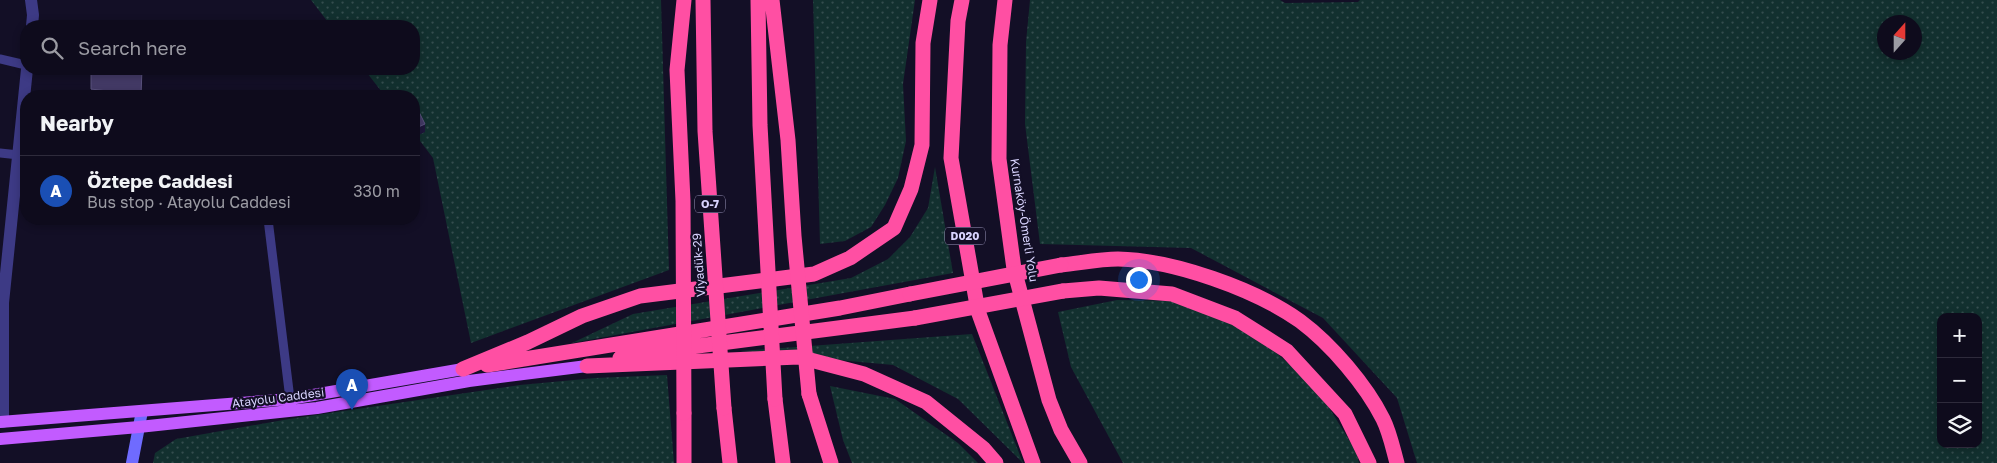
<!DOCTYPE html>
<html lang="en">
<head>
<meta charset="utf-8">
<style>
	:root { --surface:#0e0b1c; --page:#171425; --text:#f1f3f6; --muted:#9b9ba3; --line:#2e2b3b; --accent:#0b8043 }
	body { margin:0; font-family:"Golos Text",sans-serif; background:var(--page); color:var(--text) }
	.controls { position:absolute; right:15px; bottom:15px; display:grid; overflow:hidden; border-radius:10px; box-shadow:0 2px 8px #0003 }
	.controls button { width:45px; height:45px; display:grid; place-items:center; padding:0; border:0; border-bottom:1px solid var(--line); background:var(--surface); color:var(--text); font:25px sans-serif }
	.compass { position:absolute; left:1877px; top:15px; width:45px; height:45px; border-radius:50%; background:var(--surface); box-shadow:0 2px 8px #0003; rotate:21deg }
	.you { position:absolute; left:1138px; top:279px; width:18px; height:18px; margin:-12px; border:4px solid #fff; border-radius:50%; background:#1a73e8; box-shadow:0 0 0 8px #1a73e833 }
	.badge { display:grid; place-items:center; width:32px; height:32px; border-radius:50%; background:var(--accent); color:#fff; font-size:16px; font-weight:700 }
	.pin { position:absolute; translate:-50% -41px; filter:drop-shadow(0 1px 2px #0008) }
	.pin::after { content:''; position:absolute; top:26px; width:18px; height:15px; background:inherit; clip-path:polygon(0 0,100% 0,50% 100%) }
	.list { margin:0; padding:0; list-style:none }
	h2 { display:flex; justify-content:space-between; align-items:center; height:65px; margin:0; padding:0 20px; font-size:21px }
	h2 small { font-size:16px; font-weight:400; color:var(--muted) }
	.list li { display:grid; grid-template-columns:32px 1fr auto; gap:15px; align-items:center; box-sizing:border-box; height:70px; padding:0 20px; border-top:1px solid var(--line) }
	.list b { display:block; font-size:19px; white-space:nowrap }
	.list p { margin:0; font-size:16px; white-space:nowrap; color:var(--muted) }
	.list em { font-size:16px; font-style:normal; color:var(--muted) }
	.icon { flex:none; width:28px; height:28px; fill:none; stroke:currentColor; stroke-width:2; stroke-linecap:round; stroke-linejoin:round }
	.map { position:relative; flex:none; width:1997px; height:463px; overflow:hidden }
	.search { position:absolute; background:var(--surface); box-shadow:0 2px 8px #0003; left:20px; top:20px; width:400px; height:55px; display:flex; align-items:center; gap:12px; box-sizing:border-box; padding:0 18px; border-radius:20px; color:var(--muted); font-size:19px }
	.panel { position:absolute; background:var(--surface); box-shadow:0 2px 8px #0003; left:20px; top:90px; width:400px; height:135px; border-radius:20px }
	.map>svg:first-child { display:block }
	.grass { fill:url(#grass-dots); fill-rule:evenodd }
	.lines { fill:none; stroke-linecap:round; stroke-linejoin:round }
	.lane { stroke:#3d3a85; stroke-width:9 }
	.street { stroke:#3d3a85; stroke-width:12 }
	.secondary { stroke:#6f6bff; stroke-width:12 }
	.primary { stroke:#c25bff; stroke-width:12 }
	.highway { stroke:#ff4fa3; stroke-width:15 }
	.highway-bridge { stroke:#ff4fa3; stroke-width:15 }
	.wall { fill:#312854 }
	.shaded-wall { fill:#1d163a }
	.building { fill:#433a66; stroke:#5a527e }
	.labels { text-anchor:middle; stroke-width:4.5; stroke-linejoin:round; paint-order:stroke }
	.shield { fill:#130f26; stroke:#9e99be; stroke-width:1 }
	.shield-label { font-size:11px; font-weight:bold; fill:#d9d4ff }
	.street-label { font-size:12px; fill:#d9d4ff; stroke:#130f26 }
</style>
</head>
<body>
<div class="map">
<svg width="1997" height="463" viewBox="0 0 1997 463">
	<defs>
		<pattern id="grass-dots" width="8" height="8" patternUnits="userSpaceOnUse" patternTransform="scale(1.25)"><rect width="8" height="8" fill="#12302f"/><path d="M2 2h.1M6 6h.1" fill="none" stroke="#344d4e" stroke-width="1.8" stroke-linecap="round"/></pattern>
	</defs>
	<rect width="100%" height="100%" fill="#130f26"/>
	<path class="grass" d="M311,0H661L669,270L471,343L433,158L414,133V96H385L364,69H414V26H331Z
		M813,0H915L903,84L906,141L898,178L885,205L871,227L845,241L820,244Z
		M1030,0H1280L1285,3L1358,2L1360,0H1997V463H1417L1397,398L1323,318L1191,248L1040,244L1025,124L1026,42ZM1884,22H1914V52H1884ZM1941,317H1978V444H1941Z
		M935,167L953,273L572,343L633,314L851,278L888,259L910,237L928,208Z
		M1117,300L1186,301L1246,326L1318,390L1356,451L1359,463H1123L1071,367L1058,312Z
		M972,334L1023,463L958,399L893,365L740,351Z
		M667,375L674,463H153L155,453L176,439L289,419L520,385L595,378Z
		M830,386L895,399L958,443L978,463H852L843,440Z"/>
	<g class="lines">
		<path class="lane" d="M0,59L26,65
			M0,153L19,155
			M268,219L290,399"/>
		<path class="street" d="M31,0L33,15L32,26
			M3,422V303L27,69"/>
		<path class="secondary" d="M132,463L142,411"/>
		<path class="primary" d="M0,422L290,399L463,369
			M0,439L139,427L317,408L469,381L587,366"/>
		<path class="highway" d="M962,0L958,21L951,158L978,311L1033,463
			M1005,0L1000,45L999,159L1014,269L1049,400L1061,430L1080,463
			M1061,265C1080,263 1100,259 1118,259C1173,260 1255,289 1300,321C1331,344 1366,385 1383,419C1390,433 1393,449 1397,463
			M1063,291L1099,288L1172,294L1235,318L1287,351L1345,414L1369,463
			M620,358L659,351L915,318
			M487,365L840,308L910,294
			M587,366L799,357L864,374L926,402L983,448L996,463
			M463,369L528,342L582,316L640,296L814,274L850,258L894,228L911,189L922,145L923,43L930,0
			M809,394L831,463
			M775,399L783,463
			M724,408L730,463
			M684,463V413"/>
		<path class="highway-bridge" d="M703,0L705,131L724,408
			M758,0L760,125L775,399
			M772,0L788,140L794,236L809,394
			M910,294L1061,265
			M915,318L1063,291
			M684,413L683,201L677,70L684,0"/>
	</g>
	<path class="wall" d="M91,69H142L141,96H91Z"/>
	<path class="shaded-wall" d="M425,124V132L414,137V129Z"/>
	<path class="building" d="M91,69H142L141,95L91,89Z
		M414,104H415L425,124L414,129Z"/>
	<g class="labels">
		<g class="shield">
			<rect x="695" y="195.5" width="30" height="17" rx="4"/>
			<rect x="945" y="227.5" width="40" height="17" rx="4"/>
		</g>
		<g class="shield-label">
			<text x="710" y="208">O-7</text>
			<text x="965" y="240">D020</text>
		</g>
		<g class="street-label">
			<text transform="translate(1024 220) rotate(81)" y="4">Kurnaköy-Ömerli Yolu</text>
			<text transform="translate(699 265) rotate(-94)" y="4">Viyadük-29</text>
			<text transform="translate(278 398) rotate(-7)" y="4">Atayolu Caddesi</text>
		</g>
	</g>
</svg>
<div class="controls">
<button>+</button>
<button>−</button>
<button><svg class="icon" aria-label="layers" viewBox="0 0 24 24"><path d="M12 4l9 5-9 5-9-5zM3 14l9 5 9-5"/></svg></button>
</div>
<svg class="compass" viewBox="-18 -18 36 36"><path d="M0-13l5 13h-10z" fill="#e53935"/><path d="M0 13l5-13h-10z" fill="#9b9ba3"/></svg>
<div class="you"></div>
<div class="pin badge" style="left:352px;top:410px;background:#1a4fb4">A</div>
<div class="search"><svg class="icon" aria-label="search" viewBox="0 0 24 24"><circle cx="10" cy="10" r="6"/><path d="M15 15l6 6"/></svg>Search here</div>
<section class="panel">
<h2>Nearby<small></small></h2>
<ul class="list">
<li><span class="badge" style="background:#1a4fb4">A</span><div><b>Öztepe Caddesi</b><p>Bus stop · Atayolu Caddesi</p></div><em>330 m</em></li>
</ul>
</section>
</div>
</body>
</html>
